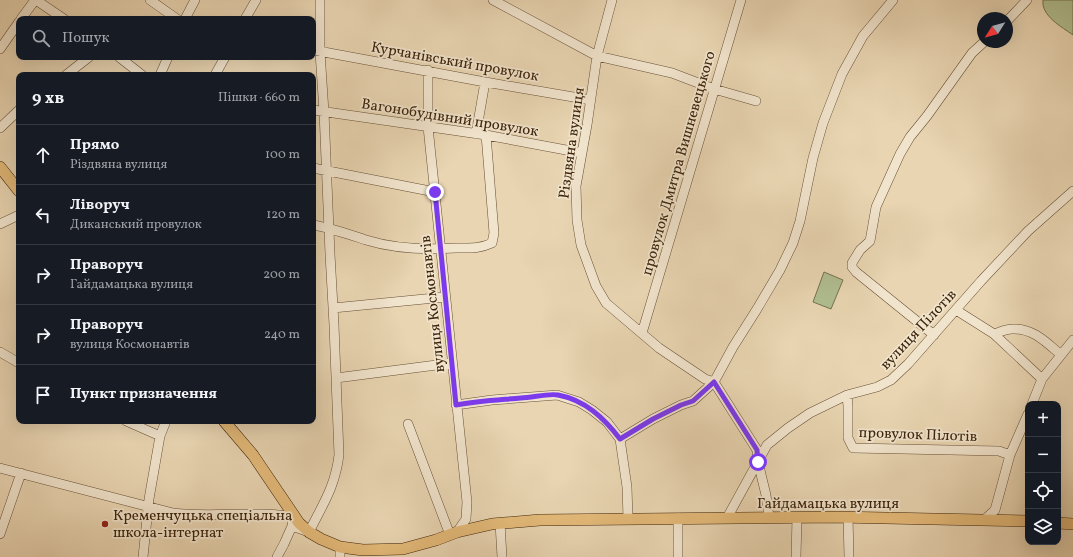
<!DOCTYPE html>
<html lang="uk">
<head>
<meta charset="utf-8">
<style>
	:root { --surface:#171b24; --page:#20242c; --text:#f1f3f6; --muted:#9ea1a6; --line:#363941 }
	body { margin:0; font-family:Vollkorn,serif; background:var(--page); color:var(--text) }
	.controls { position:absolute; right:12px; bottom:12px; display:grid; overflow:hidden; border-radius:8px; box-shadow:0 4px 16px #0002 }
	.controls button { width:36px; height:36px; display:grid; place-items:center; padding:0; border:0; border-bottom:1px solid var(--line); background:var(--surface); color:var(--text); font:20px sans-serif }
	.compass { position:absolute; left:977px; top:12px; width:36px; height:36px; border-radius:50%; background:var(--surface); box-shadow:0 4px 16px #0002; rotate:233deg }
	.stop { position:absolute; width:12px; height:12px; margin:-9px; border:3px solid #7c3aed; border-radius:50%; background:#fff }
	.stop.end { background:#7c3aed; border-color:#fff; box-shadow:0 1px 4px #0008 }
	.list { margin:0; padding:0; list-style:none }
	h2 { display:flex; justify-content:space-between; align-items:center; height:52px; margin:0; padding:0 16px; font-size:17px }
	h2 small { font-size:13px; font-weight:400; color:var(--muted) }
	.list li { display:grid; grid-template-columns:26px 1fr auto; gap:12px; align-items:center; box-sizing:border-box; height:60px; padding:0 16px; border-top:1px solid var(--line) }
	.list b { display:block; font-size:15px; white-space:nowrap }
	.list p { margin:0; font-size:13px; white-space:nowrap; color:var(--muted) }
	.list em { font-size:13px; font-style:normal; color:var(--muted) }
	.icon { flex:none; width:22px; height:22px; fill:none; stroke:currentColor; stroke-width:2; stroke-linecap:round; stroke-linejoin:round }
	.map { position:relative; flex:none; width:1073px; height:557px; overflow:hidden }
	.search { position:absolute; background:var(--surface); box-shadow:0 4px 16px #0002; left:16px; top:16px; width:300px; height:44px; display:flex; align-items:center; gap:10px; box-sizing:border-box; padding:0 14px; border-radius:8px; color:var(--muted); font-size:15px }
	.panel { position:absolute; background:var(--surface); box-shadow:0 4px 16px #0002; left:16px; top:72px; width:300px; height:352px; border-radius:8px }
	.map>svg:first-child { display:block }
	.green { fill:#b0be91; stroke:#76714e }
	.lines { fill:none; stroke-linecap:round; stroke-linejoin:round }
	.minor-casing { stroke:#685035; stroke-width:10 }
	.major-casing { stroke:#3d240b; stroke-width:12 }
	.minor { stroke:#f1e4cd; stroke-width:9 }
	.major { stroke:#e4ba79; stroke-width:11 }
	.route { stroke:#7c3aed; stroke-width:5 }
	.poi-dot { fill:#8f2418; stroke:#f1e4cd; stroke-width:1.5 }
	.labels { text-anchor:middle; stroke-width:3.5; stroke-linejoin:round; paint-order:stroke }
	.street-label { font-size:15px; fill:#3d240b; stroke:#f1e4cd }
	.poi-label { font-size:15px; fill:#3d240b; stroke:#f1e4cd; text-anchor:start }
</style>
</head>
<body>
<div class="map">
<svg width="1073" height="557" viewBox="0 0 1073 557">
	<rect width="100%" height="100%" fill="#e9d5b2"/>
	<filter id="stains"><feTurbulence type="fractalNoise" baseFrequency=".005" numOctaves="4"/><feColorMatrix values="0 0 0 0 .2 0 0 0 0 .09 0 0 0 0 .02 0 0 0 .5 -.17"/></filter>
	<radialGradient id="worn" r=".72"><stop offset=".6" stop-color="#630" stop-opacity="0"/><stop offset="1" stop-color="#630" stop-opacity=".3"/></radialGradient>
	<path class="green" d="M1043,0H1073V35C1062,27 1041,16 1043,0Z
		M824,272L843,280L831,309L813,302Z"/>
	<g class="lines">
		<defs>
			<path id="minor" d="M36,0L64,19
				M150,0L177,19
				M493,0L597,56L672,73L714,89L756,101
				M612,0L597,56L587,125L576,186L577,220L581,245L596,286L606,303L659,348L705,379L714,382L757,450L758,462L766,495L769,517
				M21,19L35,0
				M185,19L195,0
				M245,19L256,0
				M1007,21L1027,0
				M0,49L19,22
				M313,50L485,82L591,100
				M119,57L142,75
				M428,70V127L467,502L466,519L457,532
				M66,75L89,57
				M160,75L168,57
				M215,75L225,57
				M313,110L486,135L582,153
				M0,128L19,110
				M476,134L485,82
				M313,168L435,192
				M0,224L19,215
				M313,225C331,228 348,234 366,240C395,249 426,250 456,248C470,248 479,249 492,243L494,233L486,135
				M333,308L445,297
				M956,310L994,334L1042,379
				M642,333L741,0
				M994,334C1000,332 1006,329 1012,329C1033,328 1046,342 1061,355
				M934,335L856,272L852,267V263L860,250L870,241L876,207L900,154L910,137L927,116L972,53L984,42
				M0,352L19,363
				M336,378L452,363
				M847,395L848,406V438L853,448L999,451L1010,455
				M1032,404L1042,379L1073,340
				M456,405L492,400L557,395L579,402L592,410L607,422L620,439L627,487L628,518
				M126,421L160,436
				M408,424L450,535
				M620,439L653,419L681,405L693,401L714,382L733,347L757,309L780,270L793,243L800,221L813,158L823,123L842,74L863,36L893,0
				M0,468L173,513C213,518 253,510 294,517L292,522
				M848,517L849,557
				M678,518V557
				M727,518L767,445L788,428L810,413L847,395L877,387L891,380L908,364L981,281L1028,231L1073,191
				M984,520L995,510L1010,455L1028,414
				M500,523L502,557
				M0,534L21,473
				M340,547V557
				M143,557L149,499L160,436L166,421
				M277,557L284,544L292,526L309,532C323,504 335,487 339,455L334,325L330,254L324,112L320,52V0
				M796,557L797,517"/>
			<path id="major" d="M0,167L19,191
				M224,421L253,455L299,523L309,532L321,539L340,547L363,550L403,549L436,540L457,532L492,524L540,520L837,517L1028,521
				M1058,523L1073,524"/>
		</defs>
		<use href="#minor" class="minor-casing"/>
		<use href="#major" class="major-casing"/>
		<use href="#minor" class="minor"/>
		<use href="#major" class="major"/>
	</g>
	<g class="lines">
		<path class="route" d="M435,192L456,405C478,401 499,400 521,398C532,398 548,393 558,395C585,400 604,418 620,439L653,419L681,405L693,401L714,382L757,450L758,462"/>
	</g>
	<circle class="poi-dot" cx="105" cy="524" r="4"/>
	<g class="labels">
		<g class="street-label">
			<text transform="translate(455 61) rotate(10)" y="5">Курчанівський провулок</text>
			<text transform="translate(450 117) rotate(9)" y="5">Вагонобудівний провулок</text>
			<text transform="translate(571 143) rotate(-82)" y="5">Різдвяна вулиця</text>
			<text transform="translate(678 163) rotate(-74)" y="5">провулок Дмитра Вишневецького</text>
			<text transform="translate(432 304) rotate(-96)" y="5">вулиця Космонавтів</text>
			<text transform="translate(918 329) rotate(-47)" y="5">вулиця Пілотів</text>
			<text transform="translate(918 434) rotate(2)" y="5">провулок Пілотів</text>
			<text x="828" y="508">Гайдамацька вулиця</text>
		</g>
		<g class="poi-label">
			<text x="113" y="520">Кременчуцька спеціальна<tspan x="113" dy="17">школа-інтернат</tspan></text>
		</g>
	</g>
	<rect width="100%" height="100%" filter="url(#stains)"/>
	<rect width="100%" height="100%" fill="url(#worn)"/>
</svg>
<div class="controls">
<button>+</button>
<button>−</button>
<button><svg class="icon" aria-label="locate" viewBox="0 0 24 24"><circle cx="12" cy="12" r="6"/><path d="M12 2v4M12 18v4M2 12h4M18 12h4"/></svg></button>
<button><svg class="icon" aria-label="layers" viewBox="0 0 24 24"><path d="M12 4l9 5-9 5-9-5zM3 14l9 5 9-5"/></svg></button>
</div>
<svg class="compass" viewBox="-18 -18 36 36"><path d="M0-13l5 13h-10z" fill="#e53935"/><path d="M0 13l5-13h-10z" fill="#9ea1a6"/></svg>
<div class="stop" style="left:758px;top:462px"></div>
<div class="stop end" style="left:435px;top:192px"></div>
<div class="search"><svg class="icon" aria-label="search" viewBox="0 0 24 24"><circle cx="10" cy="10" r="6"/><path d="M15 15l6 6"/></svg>Пошук</div>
<section class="panel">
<h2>9 хв<small>Пішки · 660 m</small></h2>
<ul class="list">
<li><svg class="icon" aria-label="ahead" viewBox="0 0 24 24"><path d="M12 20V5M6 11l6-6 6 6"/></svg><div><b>Прямо</b><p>Різдвяна вулиця</p></div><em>100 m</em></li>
<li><svg class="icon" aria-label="left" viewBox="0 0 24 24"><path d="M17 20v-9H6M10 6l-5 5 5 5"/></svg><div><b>Ліворуч</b><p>Диканський провулок</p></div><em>120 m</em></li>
<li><svg class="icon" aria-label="right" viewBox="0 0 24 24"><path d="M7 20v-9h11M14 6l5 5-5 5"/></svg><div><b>Праворуч</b><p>Гайдамацька вулиця</p></div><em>200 m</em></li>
<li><svg class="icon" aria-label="right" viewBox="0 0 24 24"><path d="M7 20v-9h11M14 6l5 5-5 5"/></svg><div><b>Праворуч</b><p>вулиця Космонавтів</p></div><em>240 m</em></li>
<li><svg class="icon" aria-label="arrive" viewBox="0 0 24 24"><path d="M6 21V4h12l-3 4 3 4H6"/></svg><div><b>Пункт призначення</b></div></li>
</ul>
</section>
</div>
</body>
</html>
